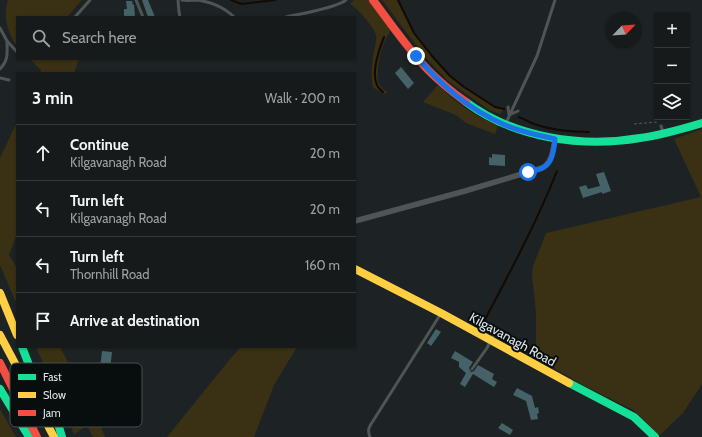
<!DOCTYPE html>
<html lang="en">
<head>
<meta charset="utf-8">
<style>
	:root { --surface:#161a1b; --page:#1f2324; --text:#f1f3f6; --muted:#9ea1a3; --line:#35383a }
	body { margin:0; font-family:Cabin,sans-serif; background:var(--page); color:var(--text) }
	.controls { position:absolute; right:12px; top:12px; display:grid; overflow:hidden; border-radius:0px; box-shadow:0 1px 3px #0004 }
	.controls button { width:36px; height:36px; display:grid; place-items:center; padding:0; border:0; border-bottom:1px solid var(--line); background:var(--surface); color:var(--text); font:20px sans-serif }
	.compass { position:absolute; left:606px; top:12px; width:36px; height:36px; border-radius:50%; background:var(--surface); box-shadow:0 1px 3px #0004; rotate:65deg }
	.stop { position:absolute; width:12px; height:12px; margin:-9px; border:3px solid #1a73e8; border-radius:50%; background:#fff }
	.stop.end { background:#1a73e8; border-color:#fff; box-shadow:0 1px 4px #0008 }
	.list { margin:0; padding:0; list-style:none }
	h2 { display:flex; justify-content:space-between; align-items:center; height:52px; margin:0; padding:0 16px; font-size:17px }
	h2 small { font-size:13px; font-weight:400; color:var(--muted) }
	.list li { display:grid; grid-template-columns:26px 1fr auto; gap:12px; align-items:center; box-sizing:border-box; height:56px; padding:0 16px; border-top:1px solid var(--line) }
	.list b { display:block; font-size:15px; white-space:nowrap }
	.list p { margin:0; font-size:13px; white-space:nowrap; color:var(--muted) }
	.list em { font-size:13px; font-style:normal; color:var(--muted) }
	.icon { flex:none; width:22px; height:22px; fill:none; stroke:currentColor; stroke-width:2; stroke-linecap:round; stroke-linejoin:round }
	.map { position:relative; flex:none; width:702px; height:437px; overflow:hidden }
	.search { position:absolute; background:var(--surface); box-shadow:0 1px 3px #0004; left:16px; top:16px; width:340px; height:44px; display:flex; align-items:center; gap:10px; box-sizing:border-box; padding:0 14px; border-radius:0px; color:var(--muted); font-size:15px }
	.panel { position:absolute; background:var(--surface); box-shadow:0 1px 3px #0004; left:16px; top:72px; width:340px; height:276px; border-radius:0px }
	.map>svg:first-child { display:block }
	.green { fill:#3a3013 }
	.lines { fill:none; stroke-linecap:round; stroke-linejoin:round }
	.stream { stroke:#120a03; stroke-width:2 }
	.building { fill:#446267 }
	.path { stroke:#565a5b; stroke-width:1; stroke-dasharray:3 2; stroke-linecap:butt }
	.lane { stroke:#4f5455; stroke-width:3 }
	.street { stroke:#4f5455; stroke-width:5.5 }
	.fast { stroke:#16e098; stroke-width:8 }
	.slow { stroke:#ffcf43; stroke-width:8 }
	.jam { stroke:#f24e42; stroke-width:8 }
	.route { stroke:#1a73e8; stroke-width:5 }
	.labels { text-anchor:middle; stroke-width:4; stroke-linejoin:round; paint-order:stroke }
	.street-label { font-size:13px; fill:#dde5e6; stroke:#080d0e }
	.key { fill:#080d0e; stroke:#484e4f; stroke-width:1 }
	.key-label { font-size:11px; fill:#dde5e6 }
</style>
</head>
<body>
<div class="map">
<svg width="702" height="437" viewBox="0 0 702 437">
	<rect width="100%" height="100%" fill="#1d2324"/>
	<path class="green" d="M8,0H82L67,17H17V46C7,33 3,16 8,0Z
		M354,0H369L391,30C383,42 379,54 378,69C378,73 377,78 378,82C380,86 383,89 387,92L386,94C382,92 377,90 374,88C370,84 372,63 373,57C374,50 377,42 376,35C374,27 358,9 350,4Z
		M382,0H398L414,33L432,56L450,76L464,87L495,107L504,109L500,114L489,110L448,81L425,57Z
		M30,59H79L74,73H40L41,70Z
		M438,85C455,102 475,117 498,125L495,134L466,123L456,115L423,102Z
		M17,122V234L9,255L17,268V305L0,265V158Z
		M702,129V384L683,413L659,436L645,421L633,410L581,384L533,356H535L536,353V313L534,292L532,277L533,266L546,233L701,197L674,139Z
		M36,347H60L98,419L105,437H93L87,426L74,434Z
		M241,347H297L274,385L254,437H167L230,359Z
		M0,409L16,437H0Z"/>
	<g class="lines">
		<path class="stream" d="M231,0L242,4L275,0
			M398,0L414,33L432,56L450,76L464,87L495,107L504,109
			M383,92C381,90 378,88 377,85C371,73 379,49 384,37
			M519,117C524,119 529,122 534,124C551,130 571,132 589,132
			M482,325C509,274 536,224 557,171"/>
	</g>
	<path class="building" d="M142,0H148L155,17H148Z
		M126,1H132L133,5L134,4L135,17H124V9H127Z
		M401,67L414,83L408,89L395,73Z
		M492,154L505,155V166L489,165V157L492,158Z
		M604,172L611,191L602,194V192L583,198L579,187L586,185L588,189L600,186L596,174Z
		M436,329L441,332L431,346L427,343Z
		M102,351L112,352L109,378L99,377Z
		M455,351L473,362L469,368L471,372L474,371L478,365L494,374L492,379L497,382L494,387L473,374L465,387L460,384L466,373L459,367V362L451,358Z
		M517,388L532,396L535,408L538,407L539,413L537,414L538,419L531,420L526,401L513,395Z
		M502,423L513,430L510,435L498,428Z"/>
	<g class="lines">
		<path class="path" d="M634,124L657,122"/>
		<path class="lane" d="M136,0L143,17
			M178,0L179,12L180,17
			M182,0C186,1 191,0 195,0C209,1 224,7 234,17
			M75,17L90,0
			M286,17C300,14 336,8 346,0
			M0,28L7,41L17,52
			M0,69C9,60 7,52 7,41
			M0,78L9,80
			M508,107L509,115L518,111
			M506,123L537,56L555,0
			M661,126L663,132
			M472,369L487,348L493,336
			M370,437C367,430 369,427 373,421L440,315"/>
		<path class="street" d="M355,221L465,191L542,168C552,163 553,150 555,139"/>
		<path class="fast" d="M466,102C514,138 582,148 640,138C661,135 682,129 702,123
			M22,347L29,365L59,427L62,437
			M569,383L634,417L655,437
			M0,389L29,437"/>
		<path class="slow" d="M355,269L441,313L569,383
			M0,293L17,335
			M0,335L54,437"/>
		<path class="jam" d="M373,0C391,24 408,49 428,70C440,82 452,92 466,102
			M0,363L37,437"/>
	</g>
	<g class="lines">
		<path class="route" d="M416,56C442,86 468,109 505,125C521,132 538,135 555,139C554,148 553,162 544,167C540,170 533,171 528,172"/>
	</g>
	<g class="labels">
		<g class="street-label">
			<text transform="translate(513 339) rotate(29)" y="5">Kilgavanagh Road</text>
		</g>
	</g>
	<rect x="10" y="363" width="132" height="64" rx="6" class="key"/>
	<rect x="18" y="374" width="18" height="6" fill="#16e098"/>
	<rect x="18" y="392" width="18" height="6" fill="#ffcf43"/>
	<rect x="18" y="410" width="18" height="6" fill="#f24e42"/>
	<g class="key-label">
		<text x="43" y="381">Fast</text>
		<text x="43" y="399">Slow</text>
		<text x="43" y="417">Jam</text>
	</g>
</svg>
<div class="controls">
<button>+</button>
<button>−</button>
<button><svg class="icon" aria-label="layers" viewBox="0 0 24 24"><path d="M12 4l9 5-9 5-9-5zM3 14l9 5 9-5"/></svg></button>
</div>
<svg class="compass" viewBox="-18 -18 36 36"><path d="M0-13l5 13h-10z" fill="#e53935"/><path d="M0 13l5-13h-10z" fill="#9ea1a3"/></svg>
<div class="stop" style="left:528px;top:172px"></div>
<div class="stop end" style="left:416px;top:56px"></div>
<div class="search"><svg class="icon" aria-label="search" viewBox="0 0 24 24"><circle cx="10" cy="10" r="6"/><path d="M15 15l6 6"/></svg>Search here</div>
<section class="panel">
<h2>3 min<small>Walk · 200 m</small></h2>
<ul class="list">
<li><svg class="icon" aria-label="ahead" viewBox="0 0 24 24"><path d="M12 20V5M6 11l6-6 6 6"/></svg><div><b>Continue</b><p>Kilgavanagh Road</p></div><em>20 m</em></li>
<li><svg class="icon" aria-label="left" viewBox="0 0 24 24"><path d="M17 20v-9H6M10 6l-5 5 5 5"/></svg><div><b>Turn left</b><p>Kilgavanagh Road</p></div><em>20 m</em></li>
<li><svg class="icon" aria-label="left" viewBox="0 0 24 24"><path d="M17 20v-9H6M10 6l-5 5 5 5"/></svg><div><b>Turn left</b><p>Thornhill Road</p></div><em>160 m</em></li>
<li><svg class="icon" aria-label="arrive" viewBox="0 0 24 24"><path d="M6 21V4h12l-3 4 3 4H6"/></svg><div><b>Arrive at destination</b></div></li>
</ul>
</section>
</div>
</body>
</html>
